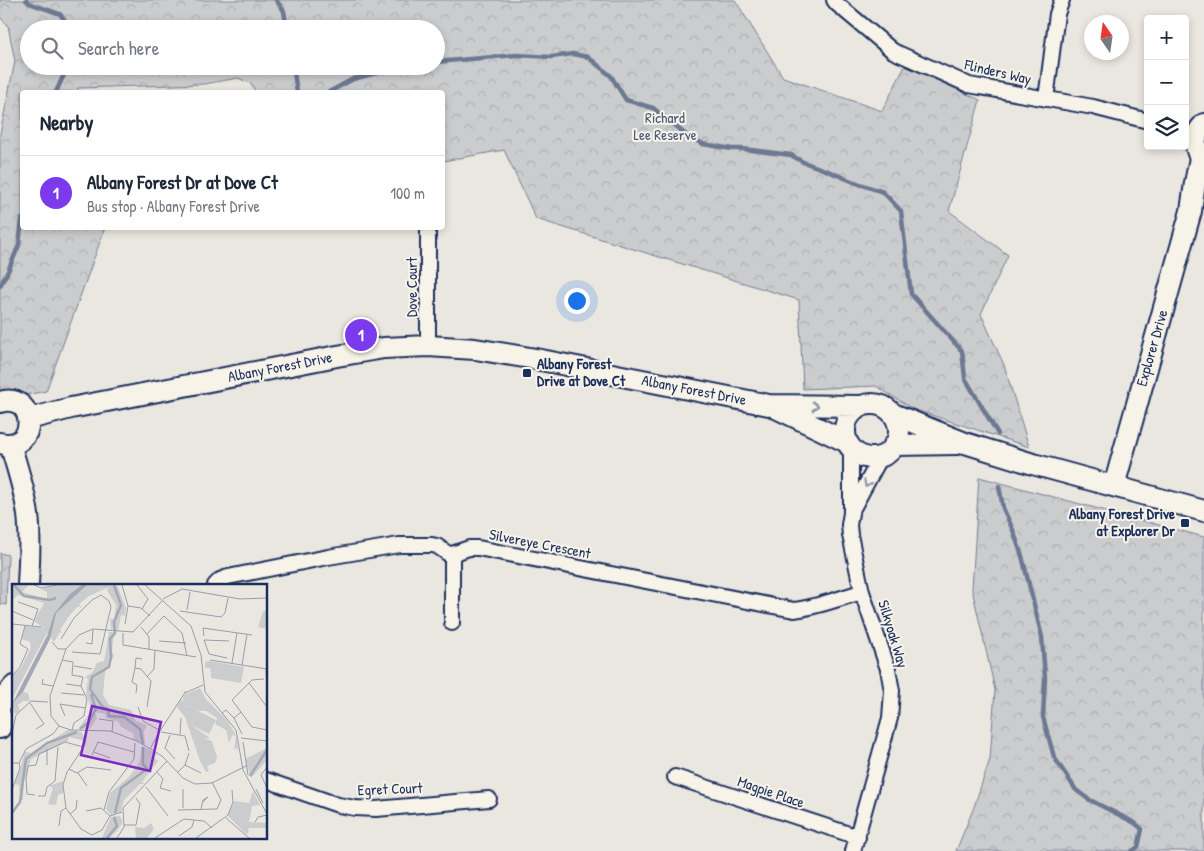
<!DOCTYPE html>
<html lang="en">
<head>
<meta charset="utf-8">
<style>
	:root { --surface:#fff; --page:#f6f6f7; --text:#1f2937; --muted:#747a83; --line:#e0e1e3; --accent:#7c3aed }
	body { margin:0; font-family:"Patrick Hand",sans-serif; background:var(--page); color:var(--text) }
	.controls { position:absolute; right:15px; top:15px; display:grid; overflow:hidden; border-radius:5px; box-shadow:0 2px 8px #0003 }
	.controls button { width:45px; height:45px; display:grid; place-items:center; padding:0; border:0; border-bottom:1px solid var(--line); background:var(--surface); color:var(--text); font:25px sans-serif }
	.compass { position:absolute; left:1084px; top:15px; width:45px; height:45px; border-radius:50%; background:var(--surface); box-shadow:0 2px 8px #0003; rotate:347deg }
	.you { position:absolute; left:576px; top:300px; width:18px; height:18px; margin:-12px; border:4px solid #fff; border-radius:50%; background:#1a73e8; box-shadow:0 0 0 8px #1a73e833 }
	.badge { display:grid; place-items:center; width:32px; height:32px; border-radius:50%; background:var(--accent); color:#fff; font-size:16px; font-weight:700 }
	.pin { position:absolute; translate:-50% -50%; border:2px solid #fff; box-shadow:0 1px 5px #0006 }
	.list { margin:0; padding:0; list-style:none }
	h2 { display:flex; justify-content:space-between; align-items:center; height:65px; margin:0; padding:0 20px; font-size:21px }
	h2 small { font-size:16px; font-weight:400; color:var(--muted) }
	.list li { display:grid; grid-template-columns:32px 1fr auto; gap:15px; align-items:center; box-sizing:border-box; height:75px; padding:0 20px; border-top:1px solid var(--line) }
	.list b { display:block; font-size:19px; white-space:nowrap }
	.list p { margin:0; font-size:16px; white-space:nowrap; color:var(--muted) }
	.list em { font-size:16px; font-style:normal; color:var(--muted) }
	.icon { flex:none; width:28px; height:28px; fill:none; stroke:currentColor; stroke-width:2; stroke-linecap:round; stroke-linejoin:round }
	.map { position:relative; flex:none; width:1204px; height:851px; overflow:hidden }
	.search { position:absolute; background:var(--surface); box-shadow:0 2px 8px #0003; left:20px; top:20px; width:425px; height:55px; display:flex; align-items:center; gap:12px; box-sizing:border-box; padding:0 18px; border-radius:28px; color:var(--muted); font-size:19px }
	.panel { position:absolute; background:var(--surface); box-shadow:0 2px 8px #0003; left:20px; top:90px; width:425px; height:140px; border-radius:5px }
	.map>svg:first-child { display:block }
	.forest { fill:url(#forest-crowns); stroke:#737e96; fill-rule:evenodd }
	.lines { fill:none; stroke-linecap:round; stroke-linejoin:round }
	.stream { stroke:#6d7892; stroke-width:4.5 }
	.street-casing { stroke:#1b2f5e; stroke-width:18 }
	.secondary-casing { stroke:#1b2f5e; stroke-width:24 }
	.street { stroke:#f7f3e8; stroke-width:14 }
	.secondary { stroke:#f7f3e8; stroke-width:20 }
	.oneway { stroke:#8991a3 }
	.poi-dot { fill:#1b2f5e; stroke:#f7f3e8; stroke-width:2 }
	.labels { text-anchor:middle; stroke-width:4; stroke-linejoin:round; paint-order:stroke }
	.street-label { font-size:15px; fill:#1b2f5e; stroke:#f7f3e8 }
	.park-label { font-size:15px; fill:#47567a; stroke:#f7f3e8 }
	.poi-label { font-size:15px; font-weight:bold; fill:#1b2f5e; stroke:#f7f3e8; text-anchor:start }
	.inset-river { fill:none; stroke:#a3a8b4; stroke-width:2.5 }
	.inset-road { fill:none; stroke:#979dac; stroke-width:1 }
	.view { fill:#7b2cbf; fill-opacity:0.15; stroke:#7b2cbf; stroke-width:2.5 }
	.inset-edge { fill:none; stroke:#1b2f5e; stroke-width:2.5 }
</style>
</head>
<body>
<div class="map">
<svg width="1204" height="851" viewBox="0 0 1204 851">
	<defs>
		<pattern id="forest-crowns" width="20" height="18" patternUnits="userSpaceOnUse" patternTransform="scale(1.25)"><rect width="20" height="18" fill="#cbcccd"/><path d="M2 6a3 3 0 1 1 6 0M12 15a3 3 0 1 1 6 0" fill="none" stroke="#aeb0b2"/></pattern>
	</defs>
	<rect width="100%" height="100%" fill="#eae7e0"/>
	<filter id="ink" filterUnits="userSpaceOnUse"><feTurbulence type="fractalNoise" baseFrequency=".02" numOctaves="2"/><feDisplacementMap in="SourceGraphic" scale="10" xChannelSelector="R" yChannelSelector="G"/><feConvolveMatrix kernelMatrix="1 2 1 2 8 2 1 2 1" color-interpolation-filters="sRGB"/></filter>
	<g filter="url(#ink)">
		<path class="forest" d="M0,0H735L783,77L882,111L905,66L980,100L949,211L1008,255L981,314L1004,365L1029,447L913,409L876,386L803,389L799,300L536,219L504,150L443,161L442,92H255L252,84L238,78L204,84L78,88L77,92H22V228H105L46,391L0,400V134L15,61L8,26L0,17ZM29,29H436V66H29Z
			M979,477L1204,537V851H956L974,807L990,759L995,690L972,589Z
			M0,553L8,555L6,605L0,604Z"/>
		<g class="lines">
			<path class="stream" d="M26,0L29,3L60,14L71,29
				M276,0L284,11L287,29
				M436,62L517,55L551,57L573,54L588,57L611,76L626,100L653,108L686,135L703,144L732,149H743L791,155L803,162L828,171L854,182L883,192L901,211L911,294L962,351L965,378L998,434
				M293,66L297,92
				M56,92L68,66
				M329,92L353,79L404,66
				M0,286L8,271L19,245L22,219
				M999,486L1003,508L1013,530L1022,556L1042,637L1045,678L1043,717L1054,757L1076,790L1088,799L1135,823L1142,829L1138,847L1132,851"/>
			<defs>
				<path id="street" d="M834,0L837,4L893,51L969,85L1093,107L1148,121
					M1046,99L1057,14L1062,0
					M428,228V346
					M851,448V513L849,525L850,535L862,592L888,669L892,691L890,718L853,851
					M852,510L882,455
					M215,585L220,580L228,577L328,557L399,545H432L437,546L447,553L452,554L469,548H478L794,610C818,607 839,598 862,592
					M452,623V554
					M675,777L858,837
					M266,780L338,805L355,808L376,809L489,799"/>
				<path id="secondary" d="M1204,124C1193,135 1193,150 1204,162
					M0,402C37,391 39,453 0,443
					M845 431a27 27 0 1 1 54 0a27 27 0 1 1-54 0Z
					M776,408L847,442
					M893,414L965,443L1033,464L1204,511
					M29,419L71,408L337,356L384,348L428,346L475,349L536,359L769,405L861,406
					M10,444C17,467 25,491 28,515C31,538 29,562 28,585
					M894,445L957,444
					M1114,486L1191,211L1195,183L1200,158
					M0,706L2,700L14,686
					M0,714V728"/>
			</defs>
			<use href="#street" class="street-casing"/>
			<use href="#secondary" class="secondary-casing"/>
			<use href="#street" class="street"/>
			<use href="#secondary" class="secondary"/>
		</g>
		<defs><path id="oneway-chevron" d="M-2-3.5L2.5 0L-2 3.5" fill="none" stroke-width="1.6" stroke-linecap="round" stroke-linejoin="round" transform="scale(1.25)"/></defs>
		<g class="oneway">
			<use href="#oneway-chevron" transform="translate(815 406) rotate(1)"/>
			<use href="#oneway-chevron" transform="translate(867 484) rotate(119)"/>
		</g>
	</g>
	<g class="poi-dot">
		<rect x="522" y="368" width="10" height="10" rx="2.5"/>
		<rect x="1180" y="518" width="10" height="10" rx="2.5"/>
	</g>
	<g class="labels">
		<g class="street-label">
			<text transform="translate(998 72) rotate(13)" y="5">Flinders Way</text>
			<text transform="translate(412 287) rotate(-90)" y="5">Dove Court</text>
			<text transform="translate(1152 348) rotate(-74)" y="5">Explorer Drive</text>
			<text transform="translate(280 367) rotate(-11)" y="5">Albany Forest Drive</text>
			<text transform="translate(694 390) rotate(11)" y="5">Albany Forest Drive</text>
			<text transform="translate(540 544) rotate(11)" y="5">Silvereye Crescent</text>
			<text transform="translate(893 634) rotate(73)" y="5">Silkyoak Way</text>
			<text transform="translate(390 789) rotate(-2)" y="5">Egret Court</text>
			<text transform="translate(771 792) rotate(19)" y="5">Magpie Place</text>
		</g>
		<g class="park-label">
			<text x="665" y="123">Richard<tspan x="665" dy="17">Lee Reserve</tspan></text>
		</g>
		<g class="poi-label">
			<text x="537" y="369">Albany Forest<tspan x="537" dy="17">Drive at Dove Ct</tspan></text>
			<text x="1175" y="519" text-anchor="end">Albany Forest Drive<tspan x="1175" dy="17">at Explorer Dr</tspan></text>
		</g>
	</g>
	<g transform="translate(12 584)">
		<rect width="255" height="255" fill="#eae7e0"/>
		<path d="M0,1H17L10,8L35,15V8L29,5L46,1H105L114,24L113,32L109,31L106,47L99,45L98,35H102L104,21L95,6L97,3L77,12L67,20L70,24L66,22L57,32L48,46L51,49L48,48L42,58L35,49L0,115V92L9,84L19,64L18,58L10,55L13,42L32,44L22,37L32,19L6,11L0,16ZM97,48H102L100,67L102,72L93,88L91,111L97,121L119,126L124,137L135,141L132,147L133,161L121,155L122,150L108,142L107,138L94,134L93,130L83,128L85,134L78,145H66L80,126L74,110L76,95L73,93L80,89L85,79L92,77ZM226,82L232,83L229,99L199,94V88L218,91ZM11,108L16,109L18,117H11L6,121L8,127L3,130L0,120ZM169,114L172,123L190,119L194,115L215,136L225,153L226,166L224,164L222,166L224,152L220,151L217,159L214,146L203,140L205,134L194,127H186L179,141L198,154L193,155L200,157L205,173L203,179L195,182L197,187L194,188L188,177L173,133L165,123ZM56,146L70,148L73,157L57,153L56,157L19,175L12,197L11,216L8,215L7,201L3,200L13,168L19,169ZM130,162L145,170L142,173L146,177L130,198L133,200H128L112,216L109,228L99,231L94,225L98,209L117,193L127,179ZM255,164V176L239,194L233,175ZM51,197V209L46,211L44,221L36,220L41,204L37,202ZM241,207L248,221L240,222L237,238L255,239V244H237L235,251L216,232L222,217L237,219ZM108,232L111,238L105,247L97,254H90L99,233ZM139,239L142,245L135,254H124L123,243L132,244Z" fill="#cbcccd"/>
		<path d="M197,77L226,82V87L215,95V91L199,88L198,84H193V78Z" fill="#cbcccd"/>
		<path d="M251,27H255V45L246,43ZM188,104L196,119L169,123L172,111ZM186,127L204,136L197,150L179,141Z" fill="#cbcccd"/>
		<path d="M70,1H75L44,29L38,55L11,108L0,120L36,50L42,30L58,10Z" fill="#a3a8b4"/>
		<path class="inset-river" d="M2,1L12,12L38,16L44,14M102,1L109,21L102,38L103,49L98,55L99,73L97,83L80,93L78,105L90,122L96,125L97,132L112,133L128,145L131,160M68,145L77,138L84,125L79,110M238,192L255,166M0,229L8,218L14,175L35,159L65,148M103,229L109,204L135,185L131,180V163M95,254L105,242L102,233"/>
		<path class="inset-road" d="M22,1L29,4L45,1M110,1L116,22L113,40M125,1L136,15L130,25M133,1L179,42L189,71L193,108L224,146L231,186L255,230M151,15L170,5L228,15L255,14M150,17L121,48L81,45L67,51L54,65L38,112L39,132L47,142L59,146L98,147L125,157L150,172L171,194L183,200L200,199L234,182M6,18L26,25L20,42M116,22L129,24L138,32M175,26L178,8M0,27L21,36M168,27L209,33L213,29L216,14M152,32L170,49L175,72M0,40L30,43M129,43L137,53V65M111,49V61L184,73M135,50L152,32M192,52L191,44L240,51M49,55L62,34L80,16L89,11L97,17L99,23L88,70L60,68M147,57L174,59M40,58L46,65H54M74,59L80,60L81,45M215,74L197,70L192,56L217,57M50,76L61,78L60,91L71,93L69,102L75,115L72,132L62,139L60,146M198,76L255,85M220,79L225,49M230,81L235,50M62,82L80,85M123,84L124,74L130,75M254,85L255,105M0,92L8,83L16,65L8,60L13,42M135,93L142,85L143,66M31,95L30,100L41,102M252,95L240,96L220,116L240,143L255,146M237,99L255,123M54,100L69,102M49,109L72,111M124,109L125,101L120,98L123,84L129,85L139,97L135,123M173,109L191,101M18,119L32,140L24,145M126,123L131,137L147,146M210,129L214,126L222,134L229,128M53,132L48,120L73,124M222,134L230,150M87,135L101,137L100,148M75,148L73,161L55,188L51,201L54,224L69,245L80,251L90,246L98,232L110,228M149,148L173,152L177,167M0,150L4,131L19,117L36,118M146,150L174,107M168,150L169,134M158,151L153,164L163,175M229,154L255,157M231,158L236,191M35,165V181M138,165L146,150M82,168L98,174M80,171L86,158L122,168M0,179H7L14,165L41,150L47,142M173,181L189,189M255,183L249,191L255,204M57,185L65,189L75,183L99,186M145,188L151,195L148,204L159,207M166,188L173,181L177,169M66,189L75,202M134,203L156,232M244,205L251,219M0,206L8,184L7,179M23,211L15,210L14,195L16,182L24,181L27,170L53,158L71,163M26,212H33L35,203L43,197L46,163M171,224V205M189,225L191,216L196,213L191,218M92,226L97,208L122,175L123,159M166,226L205,225L209,216L200,198M74,227L89,224L98,232M58,230L64,225L65,216M214,234L237,254M243,238L246,233L255,231M112,241H124L128,220L124,214M47,242L49,227L54,224M167,252L180,243L182,236M105,254L112,243L111,224L155,177M143,254L172,235L192,237L200,244M184,254L216,231L221,218L220,206"/>
		<path class="view" d="M80,122L149,138L138,187L69,171Z"/>
		<rect width="255" height="255" class="inset-edge"/>
	</g>
</svg>
<div class="controls">
<button>+</button>
<button>−</button>
<button><svg class="icon" aria-label="layers" viewBox="0 0 24 24"><path d="M12 4l9 5-9 5-9-5zM3 14l9 5 9-5"/></svg></button>
</div>
<svg class="compass" viewBox="-18 -18 36 36"><path d="M0-13l5 13h-10z" fill="#e53935"/><path d="M0 13l5-13h-10z" fill="#747a83"/></svg>
<div class="you"></div>
<div class="pin badge" style="left:361px;top:335px">1</div>
<div class="search"><svg class="icon" aria-label="search" viewBox="0 0 24 24"><circle cx="10" cy="10" r="6"/><path d="M15 15l6 6"/></svg>Search here</div>
<section class="panel">
<h2>Nearby<small></small></h2>
<ul class="list">
<li><span class="badge">1</span><div><b>Albany Forest Dr at Dove Ct</b><p>Bus stop · Albany Forest Drive</p></div><em>100 m</em></li>
</ul>
</section>
</div>
</body>
</html>
